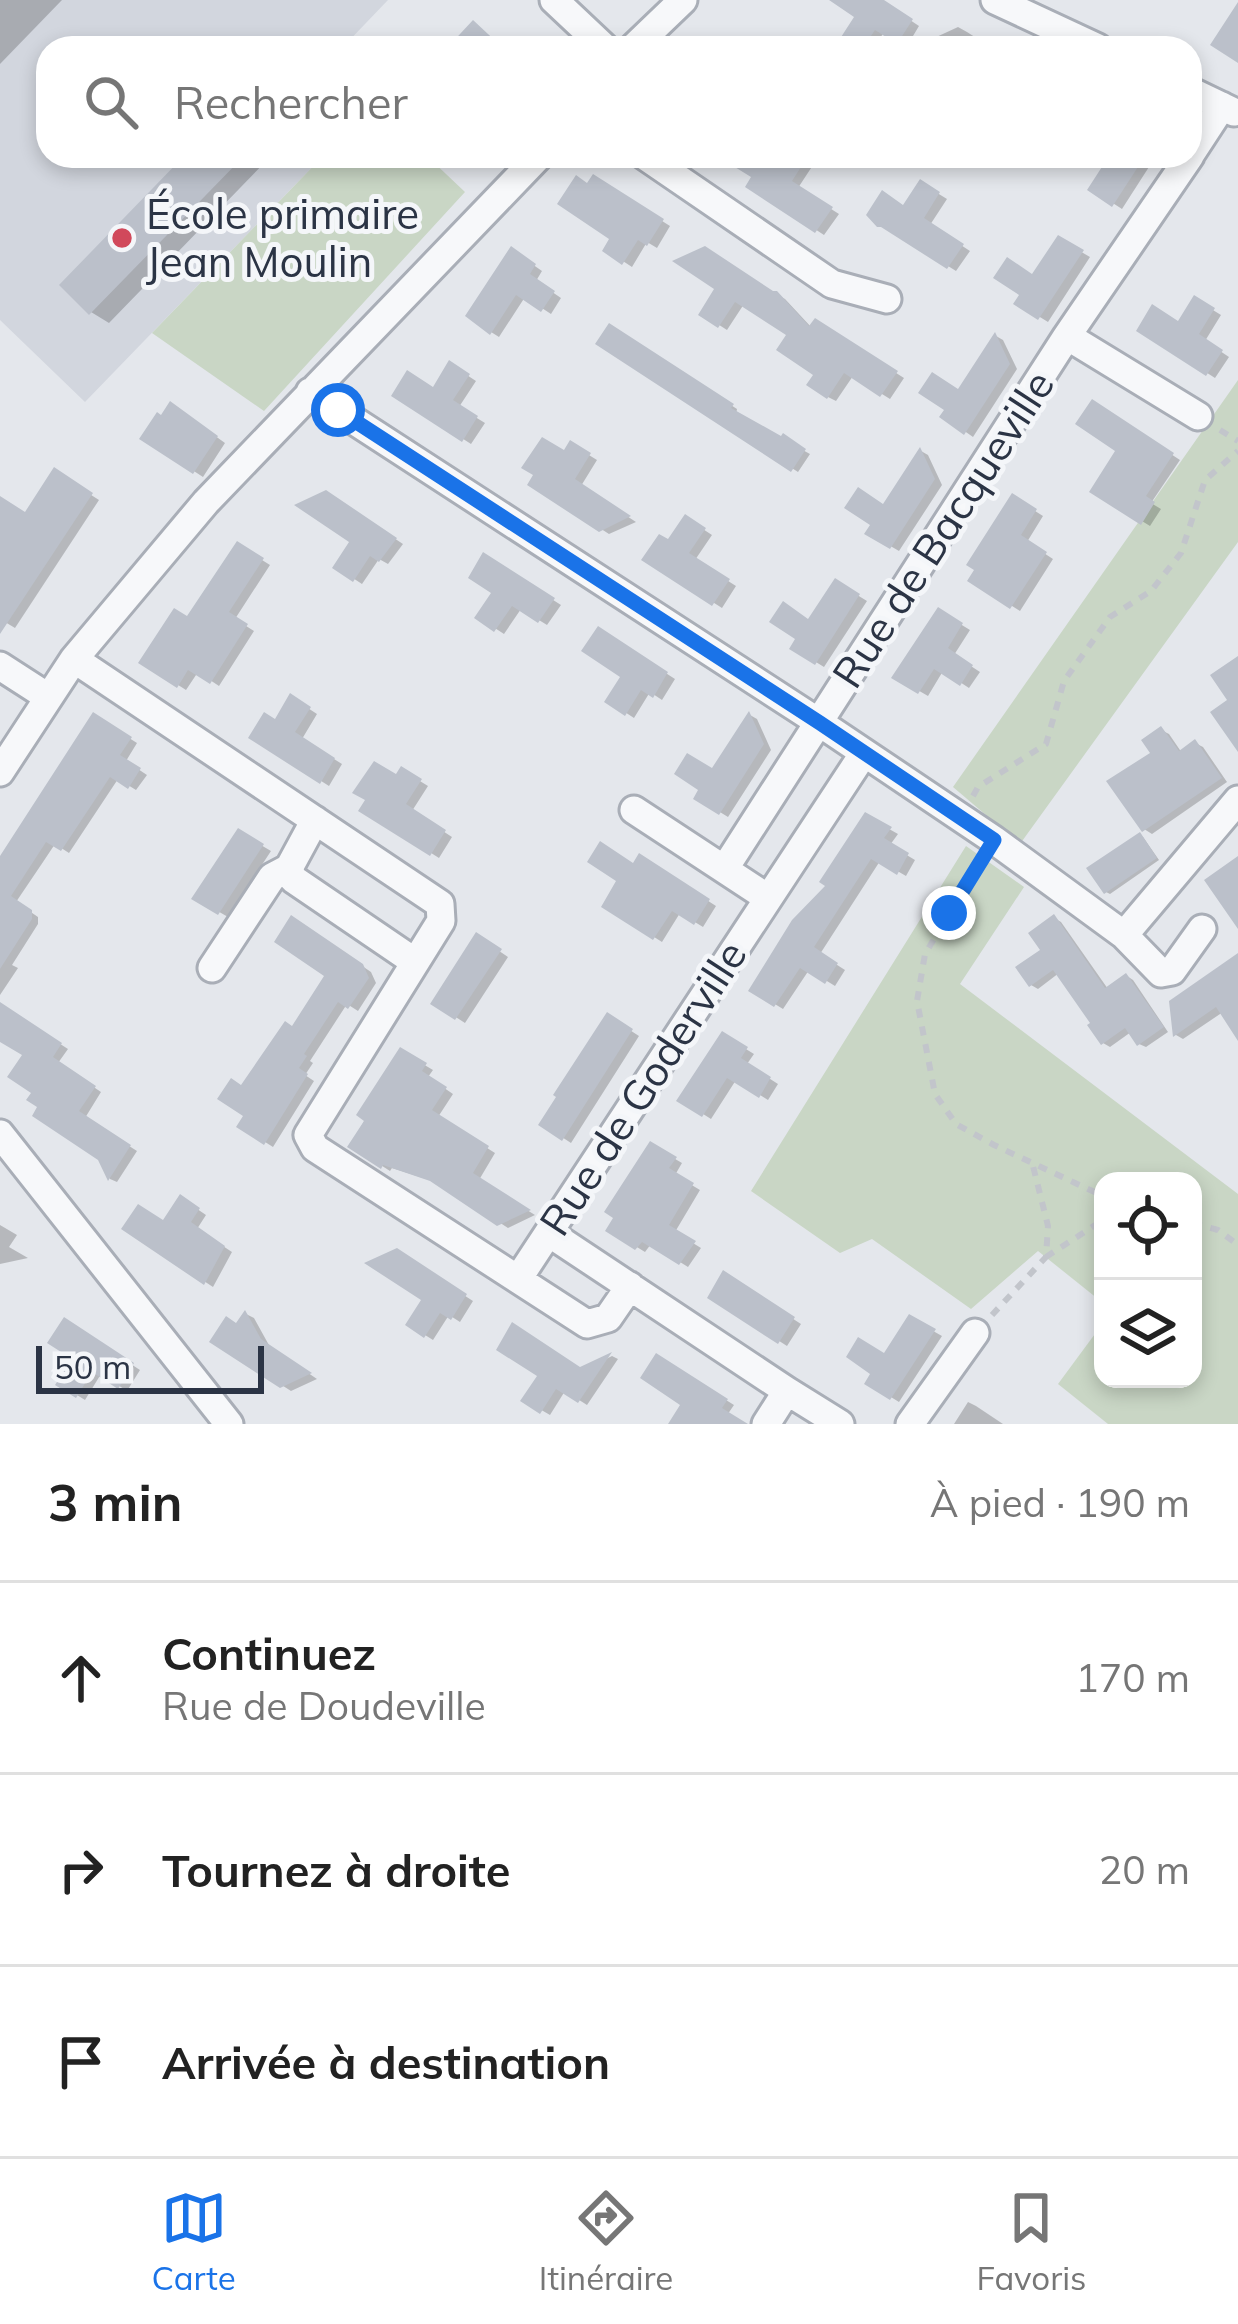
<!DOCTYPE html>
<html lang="fr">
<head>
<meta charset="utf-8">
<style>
	:root { --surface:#fff; --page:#f2f2f2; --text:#222; --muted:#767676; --line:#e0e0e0; --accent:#1a73e8 }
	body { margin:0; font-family:Mulish,sans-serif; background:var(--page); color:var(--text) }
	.controls { position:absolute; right:36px; bottom:36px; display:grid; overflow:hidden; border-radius:24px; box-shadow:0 6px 18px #0003 }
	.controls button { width:108px; height:108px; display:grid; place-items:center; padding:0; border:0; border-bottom:3px solid var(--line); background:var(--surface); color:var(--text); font:60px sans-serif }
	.scale { position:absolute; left:36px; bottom:30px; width:228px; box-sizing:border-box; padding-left:12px; border:6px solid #2b3445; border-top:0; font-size:33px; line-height:42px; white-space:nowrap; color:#2b3445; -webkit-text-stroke:9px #f4f6f9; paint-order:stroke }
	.stop { position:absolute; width:36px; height:36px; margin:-27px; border:9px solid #1a73e8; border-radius:50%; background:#fff }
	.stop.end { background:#1a73e8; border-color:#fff; box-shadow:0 3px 12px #0008 }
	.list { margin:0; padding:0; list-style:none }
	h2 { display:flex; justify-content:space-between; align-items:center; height:156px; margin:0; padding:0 48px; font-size:51px }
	h2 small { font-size:39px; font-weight:400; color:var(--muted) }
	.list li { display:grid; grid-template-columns:78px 1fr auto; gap:36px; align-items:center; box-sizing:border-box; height:192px; padding:0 48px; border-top:3px solid var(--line) }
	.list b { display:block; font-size:45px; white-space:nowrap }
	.list p { margin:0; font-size:39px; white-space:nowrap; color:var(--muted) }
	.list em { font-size:39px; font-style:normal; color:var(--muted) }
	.icon { flex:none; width:66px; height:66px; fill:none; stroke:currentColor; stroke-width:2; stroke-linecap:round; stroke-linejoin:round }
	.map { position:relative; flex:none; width:1238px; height:1424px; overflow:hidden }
	.search { position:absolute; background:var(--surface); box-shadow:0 6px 18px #0003; left:36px; right:36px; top:36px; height:132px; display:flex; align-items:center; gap:30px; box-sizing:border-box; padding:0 42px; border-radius:36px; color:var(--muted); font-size:45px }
	.sheet { height:732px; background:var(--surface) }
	nav { display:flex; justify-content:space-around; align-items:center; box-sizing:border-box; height:168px; border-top:3px solid var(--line); background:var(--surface); font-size:33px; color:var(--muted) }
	nav a { display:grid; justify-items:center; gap:6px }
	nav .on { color:var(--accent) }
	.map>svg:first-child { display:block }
	.built { fill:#d2d6de }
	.green { fill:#c9d6c5 }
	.shadow { fill:#0003 }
	.building { fill:#bbc0ca }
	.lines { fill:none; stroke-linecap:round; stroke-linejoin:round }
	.minor-casing { stroke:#a9aeb7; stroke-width:33 }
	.path { stroke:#c2c5cb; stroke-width:6; stroke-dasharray:9 9; stroke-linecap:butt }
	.minor { stroke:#f7f8fa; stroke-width:27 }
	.route { stroke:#1a73e8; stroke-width:15 }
	.poi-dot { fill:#d1495b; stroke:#f4f6f9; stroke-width:4.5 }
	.labels { text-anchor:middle; stroke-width:10; stroke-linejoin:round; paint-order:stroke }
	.poi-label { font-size:42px; fill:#2b3445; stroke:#f4f6f9; text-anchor:start }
	.street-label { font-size:42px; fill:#2b3445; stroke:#f4f6f9 }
</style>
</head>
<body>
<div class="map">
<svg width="1238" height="1424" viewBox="0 0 1238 1424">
	<rect width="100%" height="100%" fill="#e4e7ec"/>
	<path class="built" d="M0,0H388L342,48H48V156H323L85,402L0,320Z"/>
	<path class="green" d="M323,156H427L465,192L264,411L152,333Z
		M1238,380V542L1020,844L953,787Z
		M966,846L1024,887L960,984L1238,1194V1424H1108L1058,1384L1103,1323V1379H1193V1181H1103V1303L1038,1251L971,1309L872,1239L840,1253L751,1191Z"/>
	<path class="shadow" d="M0,0H62L0,64Z
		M834,0H880L919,26L907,46L884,32L874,48H852L859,16Z
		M958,27L967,32L992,48H945L932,39Z
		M187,156H271L109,323L91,312Z
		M783,156H806L815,162L798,188L839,214L824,235L749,186Z
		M1093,156H1156L1122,209L1091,189L1107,165Z
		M594,178L670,226L657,248L647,242L632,267L606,250L614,238L588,186Z
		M921,183L947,199L930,225L970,251L956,271L891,230Z
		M1059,239L1090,257L1048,322L1017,303Z
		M512,250L542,271L536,281L561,298L551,314L525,297L499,337L491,332Z
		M718,288L776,294L785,299L812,328L816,322L904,378L890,399L853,376L836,401L828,397L817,374L790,334L744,304L727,330L702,314Z
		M1195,299L1221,315L1205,341L1229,357L1215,378L1140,330L1179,324Z
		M610,327L737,409L736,414L810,454L798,472L599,343Z
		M996,336L1003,340L1017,369L973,437L943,416Z
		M450,364L476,381L459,407L485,423L471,444L395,395L434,390Z
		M1093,403L1180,460L1151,503L1161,509L1150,526L1093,491L1119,450Z
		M179,410L225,443L203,477L143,438Z
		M571,444L597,460L581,486L636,522L609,534L531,484Z
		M921,451L928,455L942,485L899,551L868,533Z
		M55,472L99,500L15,628L0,619V500L26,516Z
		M1013,497L1043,516L1027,542L1053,559L1020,611L971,580Z
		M335,499L403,544L388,564L379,559L362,584L336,567L353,542Z
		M686,518L712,535L695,560L736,586L722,608L645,559L669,543Z
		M238,545L270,565L235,619L254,631L219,686L198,672L186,690L142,662L188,619Z
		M484,556L561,605L547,625L521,609L504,634L478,617L495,593Z
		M836,582L867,601L824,667L793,648Z
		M939,611L970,630L954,655L980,672L969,688L943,671L928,696L895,677Z
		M599,630L675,679L662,700L650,692L634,718L608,701L625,676Z
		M291,697L317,714L302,739L342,764L329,786L252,737L276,722Z
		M750,715L757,719L771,750L728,817L697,798Z
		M94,716L137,743L126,761L147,775L136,790L118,779L69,853L55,844L41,865L16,902L38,917V924L12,965L18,968L0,995V860Z
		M1161,730L1169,734L1182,753L1195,743L1203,747L1227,782L1152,834L1144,829L1154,753Z
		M402,770L428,786L412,811L452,837L439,858L363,810Z
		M866,816L898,834L890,845L915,860L906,876L880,861L820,954L845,970L835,986L809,970L783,1009L752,990L829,885Z
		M239,832L271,851L228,917L195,898Z
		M1143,837L1159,860L1110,894L1106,892Z
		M640,857L716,906L703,927L680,913L662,942L605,906Z
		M1054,918L1061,922L1108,989L1127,976L1133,980L1168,1032L1146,1047L1139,1044L1131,1032L1110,1047L1103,1043L1094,1024L1059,973L1038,989L1031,985Z
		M300,924L371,972L376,983L358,1011L347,1004L310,1061L313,1063L305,1075L314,1081L273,1147L240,1126L247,1115L243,1089L293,1029L328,975Z
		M477,936L508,957L465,1023L434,1003Z
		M1238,960V1032L1223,1012L1183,1039L1176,1035L1173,1002Z
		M0,1005L68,1049L58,1063L101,1092L85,1118L137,1151L117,1182L110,1179L101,1158L41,1106L26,1054L0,1037Z
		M608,1016L639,1036L571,1143L542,1124Z
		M723,1035L754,1054L747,1064L778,1084L768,1100L736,1080L711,1119L681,1100Z
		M401,1051L433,1070L428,1077L453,1094L438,1117L495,1153L479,1180L535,1215L508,1228L439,1183L392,1168L390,1171L351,1146Z
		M651,1145L682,1163L675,1175L700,1190L675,1232L701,1248L688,1267L651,1244L645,1252L609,1230Z
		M181,1198L206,1215L197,1229L232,1252L213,1287L125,1229L164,1224Z
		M0,1225L17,1235L9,1247L28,1258L0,1264Z
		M397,1252L473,1301L460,1322L449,1315L433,1340L409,1325L425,1300Z
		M724,1274L801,1324L787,1346L711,1297Z
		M246,1314L254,1318L270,1347L317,1379L291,1391L213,1341L238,1326Z
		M910,1318L942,1336L899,1402L868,1383Z
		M65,1321L140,1370L127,1391L101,1374L85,1400L59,1384L76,1358Z
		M612,1356L618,1359L587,1405L565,1391L550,1415L524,1400Z
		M657,1357L734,1405L721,1424Z
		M968,1402L976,1406L1003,1424H954Z"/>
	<path class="building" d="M829,0H884L913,19L897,44L875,30L863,48H834L854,17Z
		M1238,2V63L1210,45Z
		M473,20L503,48H447Z
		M184,156H244L89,315L59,285Z
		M717,156H808L792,181L833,207L815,233L745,187L751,177Z
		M1109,156H1145L1112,207L1087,190Z
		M593,174L664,219L647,246L638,240L622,265L602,251L609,239L557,204L576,175L587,183Z
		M920,179L940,192L924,218L964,244L947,269L881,227H877L866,215L882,190L903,205Z
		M1058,235L1084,250L1038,320L1013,304L1019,295L993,278L1007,257L1032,274Z
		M511,246L536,264L530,274L555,291L541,312L516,295L490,335L465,316Z
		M705,246L773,291H777L809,326L815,318L898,371L880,397L844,373L827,399L806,385L813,375L776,350L786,335L735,302L718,328L698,315L714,289L672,261Z
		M1194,295L1215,308L1199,334L1223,350L1206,376L1136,331L1152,304L1178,321Z
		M609,323L734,404L731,408L781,436L783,433L806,449L791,472L595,344Z
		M995,332L1010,364L964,435L939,417L944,410L918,393L932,372L958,389Z
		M449,360L470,374L453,400L478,416L462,442L391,396L407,370L433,387Z
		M1092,399L1174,453L1146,496L1155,502L1141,525L1089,492L1115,451L1075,424Z
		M170,401L218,436L193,474L139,439L157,412L161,415Z
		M542,437L564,450L570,440L591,453L575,479L631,516L599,532L527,485L533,475L521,468Z
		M920,447L935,479L890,549L864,534L870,525L844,508L858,487L883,504Z
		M54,467L93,493L0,634V496L25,512Z
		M326,490L397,538L379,562L370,556L353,582L332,568L349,542L294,505Z
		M1012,493L1037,509L1021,535L1047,552L1010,609L967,581L974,570L966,565Z
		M685,514L706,528L689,553L730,579L712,606L641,560L659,534L668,539Z
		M237,541L264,558L229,612L248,624L210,684L188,670L177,688L138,663L174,608L187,616Z
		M483,552L555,598L538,623L512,606L494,632L474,618L491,593L468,578Z
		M835,578L860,594L815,665L789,649L795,639L769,622L783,601L808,619Z
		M938,607L963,623L948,648L973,665L960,686L934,669L918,694L891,678Z
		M598,626L668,672L653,698L641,690L625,716L604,702L620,677L581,651Z
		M1238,656V752L1210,712L1227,700L1210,675Z
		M290,693L311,707L295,732L335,758L320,784L248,738L264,712L275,719Z
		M749,711L764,744L719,815L693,799L698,790L674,774L687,753L712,768Z
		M93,712L132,737L120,755L141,768L128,789L110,777L61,851L46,842L11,896L32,910V919L0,969V856Z
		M1161,726L1179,751L1195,739L1222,778L1142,832L1106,781L1150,753L1141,740Z
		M374,761L396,774L401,766L422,779L406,804L446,830L430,856L358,811L365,800L352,793Z
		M865,812L892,827L884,838L909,853L897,875L871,859L814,947L838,963L825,984L800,968L774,1007L748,991L792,920L825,886L819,882Z
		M238,828L264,844L218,915L191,899Z
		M1140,832L1157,858L1104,894L1086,868Z
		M600,841L633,863L639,853L710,899L694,925L672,911L653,940L601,907L616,881L587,862Z
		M1238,856V929L1204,880Z
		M1054,914L1105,988L1126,973L1164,1027L1137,1046L1125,1028L1101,1045L1087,1025L1090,1023L1053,970L1029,987L1015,967L1040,950L1028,933Z
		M291,915L363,964L369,978L348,1009L338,1002L304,1054L307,1056L299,1068L308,1074L264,1145L236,1127L243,1116L217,1099L231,1078L241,1085L285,1021L292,1026L324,976L274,942Z
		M476,932L502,949L455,1020L430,1004Z
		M1238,953V1041L1216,1007L1173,1037L1169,1001Z
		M0,1002L62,1043L53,1057L96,1086L79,1111L131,1145L108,1181L98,1160L32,1116L37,1107L26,1100L31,1093L7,1077L22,1055L0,1042Z
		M607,1012L633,1029L562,1141L538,1125L556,1097L553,1095Z
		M722,1031L748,1047L741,1058L771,1077L759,1098L727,1078L702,1117L676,1101Z
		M400,1047L427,1063L422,1071L447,1087L432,1110L489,1146L473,1173L531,1210L497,1226L430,1181L383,1165L381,1169L347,1147L364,1121L356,1115Z
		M650,1141L677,1157L669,1168L694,1183L669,1225L696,1241L679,1265L642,1242L635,1250L605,1231L613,1218L604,1212Z
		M180,1194L200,1208L191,1222L225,1246L204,1285L121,1229L138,1204L163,1220Z
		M397,1248L467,1294L451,1320L440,1313L424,1338L405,1325L421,1300L364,1263Z
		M723,1270L795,1317L778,1344L707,1298Z
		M245,1310L261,1339L312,1373L280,1388L209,1342L226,1316L236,1323Z
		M909,1314L936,1329L890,1400L864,1384L870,1374L846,1357L858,1337L884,1353Z
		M64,1317L134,1363L118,1389L92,1372L76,1398L55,1385L72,1359L47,1343Z
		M512,1322L580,1367L612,1352L578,1403L556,1389L540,1414L520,1401L537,1376L496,1350Z
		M656,1353L728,1399L722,1408L748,1424H668L680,1405L640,1378Z"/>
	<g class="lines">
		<defs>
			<path id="minor" d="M554,0L605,48
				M995,0L1098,48
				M633,48L683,0
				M1190,91L1234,112
				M1190,155L1222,106
				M645,156L832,284L887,299
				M1067,336L1198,416
				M310,392L820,723L994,840L1124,935L1161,973L1172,971L1202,929
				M74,659L440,904L441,921L308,1135L315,1148L587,1324L608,1318L630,1286
				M0,666L48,697
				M0,772L74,659L206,502L539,156
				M634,810L768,898
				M289,868L293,879L415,962
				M725,868L1067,336L1190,156
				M1124,935L1238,800
				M212,968L272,877L289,868L315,820
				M0,1134L229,1424
				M549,1233L787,1391L766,1424
				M518,1279L864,753
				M787,1391L840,1424
				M910,1424L975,1333"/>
		</defs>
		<use href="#minor" class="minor-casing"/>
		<path class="path" d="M1220,430L1238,441
			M973,796L978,787L1046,744L1064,681L1110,617L1151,591L1181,553L1205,480L1238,451
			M980,863L925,954L917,1001L935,1094L956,1124L994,1145L1103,1196
			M1193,1223L1218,1230L1238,1245
			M1046,1257L1103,1220
			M992,1315L1046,1257L1048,1226L1032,1162"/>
		<use href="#minor" class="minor"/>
	</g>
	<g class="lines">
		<path class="route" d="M338,410L820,723L994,840L949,913"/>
	</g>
	<circle class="poi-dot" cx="122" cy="238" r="12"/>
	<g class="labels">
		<g class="poi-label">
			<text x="146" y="229">École primaire<tspan x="146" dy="48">Jean Moulin</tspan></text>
		</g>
		<g class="street-label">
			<text transform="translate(943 529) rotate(-57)" y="15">Rue de Bacqueville</text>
			<text transform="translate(643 1088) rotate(-57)" y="15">Rue de Goderville</text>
		</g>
	</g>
</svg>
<div class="controls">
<button><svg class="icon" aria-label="locate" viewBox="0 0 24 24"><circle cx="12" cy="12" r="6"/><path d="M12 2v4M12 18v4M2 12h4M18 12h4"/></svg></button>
<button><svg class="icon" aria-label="layers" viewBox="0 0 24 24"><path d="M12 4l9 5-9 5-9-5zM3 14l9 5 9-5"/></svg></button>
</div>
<div class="scale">50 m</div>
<div class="stop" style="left:338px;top:410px"></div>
<div class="stop end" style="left:949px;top:913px"></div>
<div class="search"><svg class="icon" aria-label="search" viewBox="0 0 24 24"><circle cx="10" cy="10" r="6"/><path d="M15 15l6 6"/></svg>Rechercher</div>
</div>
<section class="sheet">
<h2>3 min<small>À pied · 190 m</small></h2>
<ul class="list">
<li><svg class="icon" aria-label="ahead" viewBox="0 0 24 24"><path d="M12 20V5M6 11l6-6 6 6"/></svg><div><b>Continuez</b><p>Rue de Doudeville</p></div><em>170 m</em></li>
<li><svg class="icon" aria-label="right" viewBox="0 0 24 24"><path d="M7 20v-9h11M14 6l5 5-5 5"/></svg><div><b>Tournez à droite</b></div><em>20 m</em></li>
<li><svg class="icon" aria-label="arrive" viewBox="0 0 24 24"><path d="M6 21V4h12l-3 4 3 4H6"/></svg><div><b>Arrivée à destination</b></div></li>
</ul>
</section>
<nav>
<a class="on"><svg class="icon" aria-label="map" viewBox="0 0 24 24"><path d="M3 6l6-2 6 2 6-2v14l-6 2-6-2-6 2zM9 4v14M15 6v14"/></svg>Carte</a>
<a><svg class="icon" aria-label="directions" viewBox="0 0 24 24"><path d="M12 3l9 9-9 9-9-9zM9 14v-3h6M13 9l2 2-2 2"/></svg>Itinéraire</a>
<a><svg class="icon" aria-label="saved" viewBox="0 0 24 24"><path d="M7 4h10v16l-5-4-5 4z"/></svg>Favoris</a>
</nav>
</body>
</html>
